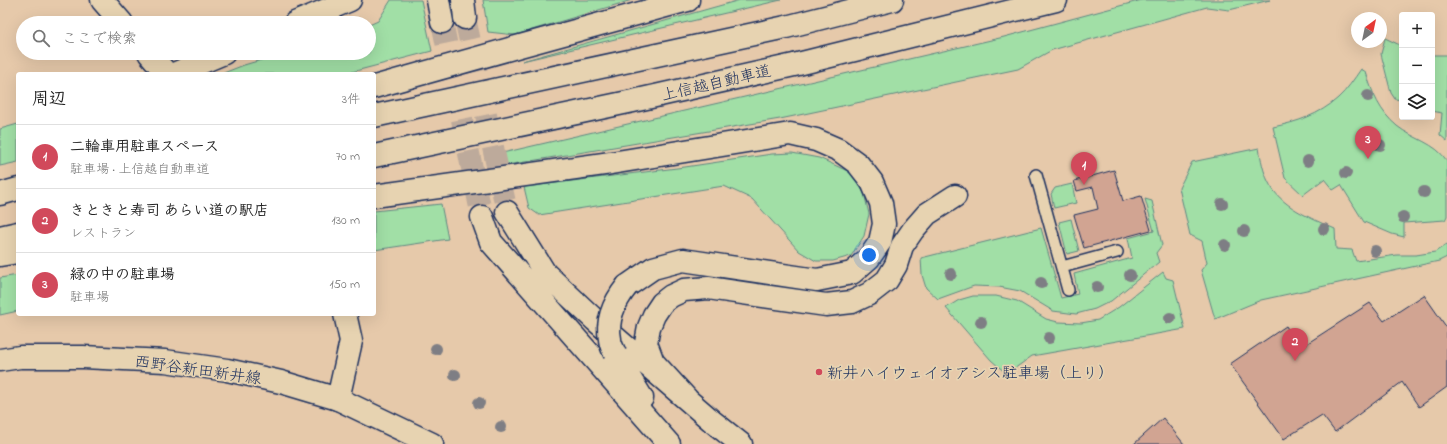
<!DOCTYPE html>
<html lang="ja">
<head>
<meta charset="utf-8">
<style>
	:root { --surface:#fff; --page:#f6f6f6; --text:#222; --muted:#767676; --line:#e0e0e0; --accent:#d1495b }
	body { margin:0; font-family:"Indie Flower","Klee One",sans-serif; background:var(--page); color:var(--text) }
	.controls { position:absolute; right:12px; top:12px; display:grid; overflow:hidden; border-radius:4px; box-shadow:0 4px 16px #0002 }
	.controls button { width:36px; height:36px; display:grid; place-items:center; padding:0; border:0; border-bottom:1px solid var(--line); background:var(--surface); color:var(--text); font:20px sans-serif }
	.compass { position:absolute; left:1351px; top:12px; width:36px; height:36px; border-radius:50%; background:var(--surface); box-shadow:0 4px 16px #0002; rotate:33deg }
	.you { position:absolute; left:869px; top:255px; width:14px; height:14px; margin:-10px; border:3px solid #fff; border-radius:50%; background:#1a73e8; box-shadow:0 0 0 6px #1a73e833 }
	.badge { display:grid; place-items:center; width:26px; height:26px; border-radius:50%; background:var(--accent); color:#fff; font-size:13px; font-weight:700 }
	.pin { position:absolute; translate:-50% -33px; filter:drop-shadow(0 1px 2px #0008) }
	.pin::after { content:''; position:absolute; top:21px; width:14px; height:12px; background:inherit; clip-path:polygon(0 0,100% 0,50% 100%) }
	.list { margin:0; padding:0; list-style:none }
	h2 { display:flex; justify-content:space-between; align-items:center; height:52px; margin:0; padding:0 16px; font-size:17px }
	h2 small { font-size:13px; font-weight:400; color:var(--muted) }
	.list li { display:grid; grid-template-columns:26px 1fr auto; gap:12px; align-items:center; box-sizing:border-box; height:64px; padding:0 16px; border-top:1px solid var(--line) }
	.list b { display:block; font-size:15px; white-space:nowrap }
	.list p { margin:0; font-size:13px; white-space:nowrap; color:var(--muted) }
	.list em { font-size:13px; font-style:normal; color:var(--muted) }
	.icon { flex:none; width:22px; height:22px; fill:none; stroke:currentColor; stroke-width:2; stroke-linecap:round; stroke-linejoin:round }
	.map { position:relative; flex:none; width:1447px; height:444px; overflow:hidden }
	.search { position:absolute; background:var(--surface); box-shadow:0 4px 16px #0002; left:16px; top:16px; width:360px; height:44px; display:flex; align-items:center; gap:10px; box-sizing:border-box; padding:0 14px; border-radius:22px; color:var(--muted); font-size:15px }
	.panel { position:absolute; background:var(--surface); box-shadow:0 4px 16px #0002; left:16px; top:72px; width:360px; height:244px; border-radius:4px }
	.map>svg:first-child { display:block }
	.green { fill:#a1dfa6; stroke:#5e8782 }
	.building { fill:#d1a492; stroke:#1b2f5e }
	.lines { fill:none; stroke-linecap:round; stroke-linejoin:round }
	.motorway-tunnel { stroke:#bdaa9b; stroke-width:22; stroke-dasharray:22 11; stroke-linecap:butt }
	.service-casing { stroke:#1b2f5e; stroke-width:14 }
	.minor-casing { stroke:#1b2f5e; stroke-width:25 }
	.tertiary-casing { stroke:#1b2f5e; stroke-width:25 }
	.secondary-casing { stroke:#1b2f5e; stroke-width:25 }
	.motorway-casing { stroke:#1b2f5e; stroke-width:25 }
	.service { stroke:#e7d3b1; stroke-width:11 }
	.minor { stroke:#e7d3b1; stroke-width:22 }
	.tertiary { stroke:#e7d3b1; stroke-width:22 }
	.secondary { stroke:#e7d3b1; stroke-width:22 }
	.motorway { stroke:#e7d3b1; stroke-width:22 }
	.motorway-bridge-casing { stroke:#1b2f5e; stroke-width:25; stroke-linecap:butt }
	.motorway-bridge { stroke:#e7d3b1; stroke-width:22 }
	.tree { fill:#7e7e84 }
	.poi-dot { fill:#d1495b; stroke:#e7d3b1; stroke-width:1.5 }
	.labels { text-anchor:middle; stroke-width:3.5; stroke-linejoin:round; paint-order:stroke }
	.street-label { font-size:16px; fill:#1b2f5e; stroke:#e7d3b1 }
	.poi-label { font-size:16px; fill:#1b2f5e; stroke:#e7d3b1; text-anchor:start }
</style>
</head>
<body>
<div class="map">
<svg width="1447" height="444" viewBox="0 0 1447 444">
	<rect width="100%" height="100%" fill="#e6c9aa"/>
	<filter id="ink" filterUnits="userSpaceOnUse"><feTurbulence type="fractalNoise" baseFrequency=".025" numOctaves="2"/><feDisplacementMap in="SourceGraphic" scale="8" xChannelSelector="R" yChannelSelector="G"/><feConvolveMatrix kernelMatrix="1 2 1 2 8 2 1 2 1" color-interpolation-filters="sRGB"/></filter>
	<g filter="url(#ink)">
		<path class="green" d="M391,0H421L432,51L344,74H221L244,65L285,53H369V25L378,21Z
			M483,0H632L515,35L488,32Z
			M740,0H781L522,61Z
			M1142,0H1270L1229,10L1207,7L1052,50L1018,69L780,119L501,166L498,154L1004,37Z
			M1385,38L1402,46V100L1395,99L1391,93L1381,54Z
			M1432,55H1447V141L1440,135L1442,113L1432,111Z
			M1361,69L1366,72C1372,93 1380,112 1397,126C1413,139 1436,143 1447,161V216L1445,220L1404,223V237L1392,234L1364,222L1341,185L1333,190L1324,179L1303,195L1285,178L1273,127C1297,122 1319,115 1338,98C1347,90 1354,79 1361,69Z
			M18,124V162L0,166V129Z
			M1259,148C1261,159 1263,171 1268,181C1280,207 1311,218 1335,229L1336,249L1352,250L1356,261L1397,255H1416L1435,252L1447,244V257L1439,261L1261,300L1215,319L1201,270L1207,263L1202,241L1190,235L1179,188L1192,162Z
			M792,153L819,158L852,173L864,193L869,214L864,236L851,256L833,261H816L799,251L752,199L724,186L539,215L529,208L524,187L685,167L772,154Z
			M1072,184L1076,203L1054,208L1051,194L1055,188Z
			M1145,199L1152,201L1162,245L1156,253L1159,262L1111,301L1095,309L1076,314L1053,311L1020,291L999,287L974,286L938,299L926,288L922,275L921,258L1041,228L1061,298L1078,294L1074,274L1132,258L1128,238L1154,231Z
			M441,204L448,239L374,250V211Z
			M1071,219L1079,251L1067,254L1059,222Z
			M1163,272L1166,278L1173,280L1185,329L1032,356L1007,374L991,360L946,308L959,300L973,296H996L1017,301L1046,319L1058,322L1081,323L1098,320L1119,307Z
			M18,275V311L0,315V278Z"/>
		<path class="building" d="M1114,170L1123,201L1141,196L1151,230L1084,248L1074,215L1098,209L1093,187L1077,191L1074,181Z
			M1424,295L1447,328V387L1419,407L1402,382L1335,432L1322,415L1284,439L1230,364L1286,326L1300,348L1370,303L1384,321Z
			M1163,418L1184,444H1134Z"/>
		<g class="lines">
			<path class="motorway-tunnel" d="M465,18L507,212
				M442,22L482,217"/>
			<defs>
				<path id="service" d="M1036,175L1068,290
					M1062,267L1117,252"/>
				<path id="minor" d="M295,23L350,0
					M174,74L224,53"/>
				<path id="tertiary" d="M102,0L122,23
					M149,53L167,74
					M338,399L351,341L345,314"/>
				<path id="secondary" d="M0,360L20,357H83L165,361L227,370L281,382L338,399L432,444"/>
				<path id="motorway" d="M438,0L442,22
					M463,0L465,18
					M374,87L520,46L688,0
					M374,116L786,27L892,0
					M374,156L633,101L794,65L1056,0
					M0,194L18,189
					M374,196L611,163L790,134L816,140L839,150L858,164L872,182L881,203L884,224L880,242L869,258L852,273L817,280L683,260L653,268L627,286
					M507,212L545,273L595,320L712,421L741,444
					M482,217L491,242L669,444
					M0,237L18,233
					M0,255L18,252
					M615,354L642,398
					M687,399L653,362L646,343L649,327L654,315L662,303L671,296L684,290L708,288L826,305L852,302L869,294L887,280L896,265L902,246L913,230L927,214L955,196"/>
			</defs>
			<use href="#service" class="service-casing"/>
			<use href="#minor" class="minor-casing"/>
			<use href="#tertiary" class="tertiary-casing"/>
			<use href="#secondary" class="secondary-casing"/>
			<use href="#motorway" class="motorway-casing"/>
			<use href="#service" class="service"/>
			<use href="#minor" class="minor"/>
			<use href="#tertiary" class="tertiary"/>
			<use href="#secondary" class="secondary"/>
			<use href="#motorway" class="motorway"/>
			<defs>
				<path id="motorway-bridge" d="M615,354C613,349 610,344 610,339C606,319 615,301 627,286"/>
			</defs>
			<use href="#motorway-bridge" class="motorway-bridge-casing"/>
			<use href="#motorway-bridge" class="motorway-bridge"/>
		</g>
		<g class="tree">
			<circle cx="1368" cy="96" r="6"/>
			<circle cx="1380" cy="145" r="6"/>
			<circle cx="1308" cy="161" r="6"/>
			<circle cx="1346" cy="173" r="6"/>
			<circle cx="1424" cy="192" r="6"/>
			<circle cx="1222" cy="204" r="6"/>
			<circle cx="1403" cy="217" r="6"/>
			<circle cx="1324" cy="229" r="6"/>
			<circle cx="1244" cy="231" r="6"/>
			<circle cx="1225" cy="245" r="6"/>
			<circle cx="1375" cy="251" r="6"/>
			<circle cx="951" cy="274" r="6"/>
			<circle cx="1130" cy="275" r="6"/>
			<circle cx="1041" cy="283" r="6"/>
			<circle cx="1097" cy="287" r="6"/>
			<circle cx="1170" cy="318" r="6"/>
			<circle cx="981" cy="322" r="6"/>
			<circle cx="1049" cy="338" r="6"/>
			<circle cx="436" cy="349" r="6"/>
			<circle cx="455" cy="375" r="6"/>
			<circle cx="479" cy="403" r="6"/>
			<circle cx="501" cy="427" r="6"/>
		</g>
	</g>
	<circle class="poi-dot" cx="819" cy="372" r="4"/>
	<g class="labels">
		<g class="street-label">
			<text transform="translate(716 82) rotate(-13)" y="6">上信越自動車道</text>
			<text transform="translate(198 369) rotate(8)" y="6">西野谷新田新井線</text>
		</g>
		<g class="poi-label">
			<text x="827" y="378">新井ハイウェイオアシス駐車場（上り）</text>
		</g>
	</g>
</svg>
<div class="controls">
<button>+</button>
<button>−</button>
<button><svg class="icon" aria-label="layers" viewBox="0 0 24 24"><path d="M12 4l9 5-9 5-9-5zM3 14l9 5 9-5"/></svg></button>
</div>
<svg class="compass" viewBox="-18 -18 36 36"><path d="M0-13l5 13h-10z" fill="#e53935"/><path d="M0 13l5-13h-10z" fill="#767676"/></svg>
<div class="you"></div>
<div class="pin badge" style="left:1084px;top:185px">1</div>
<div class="pin badge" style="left:1295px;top:361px">2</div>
<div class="pin badge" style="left:1368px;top:159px">3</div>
<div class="search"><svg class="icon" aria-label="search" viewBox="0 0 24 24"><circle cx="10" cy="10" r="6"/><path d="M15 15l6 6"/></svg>ここで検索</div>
<section class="panel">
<h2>周辺<small>3件</small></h2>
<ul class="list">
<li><span class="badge">1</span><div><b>二輪車用駐車スペース</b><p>駐車場 · 上信越自動車道</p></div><em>70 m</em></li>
<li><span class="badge">2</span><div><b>きときと寿司 あらい道の駅店</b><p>レストラン</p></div><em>130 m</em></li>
<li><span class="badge">3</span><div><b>緑の中の駐車場</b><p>駐車場</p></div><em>150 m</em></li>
</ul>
</section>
</div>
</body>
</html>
